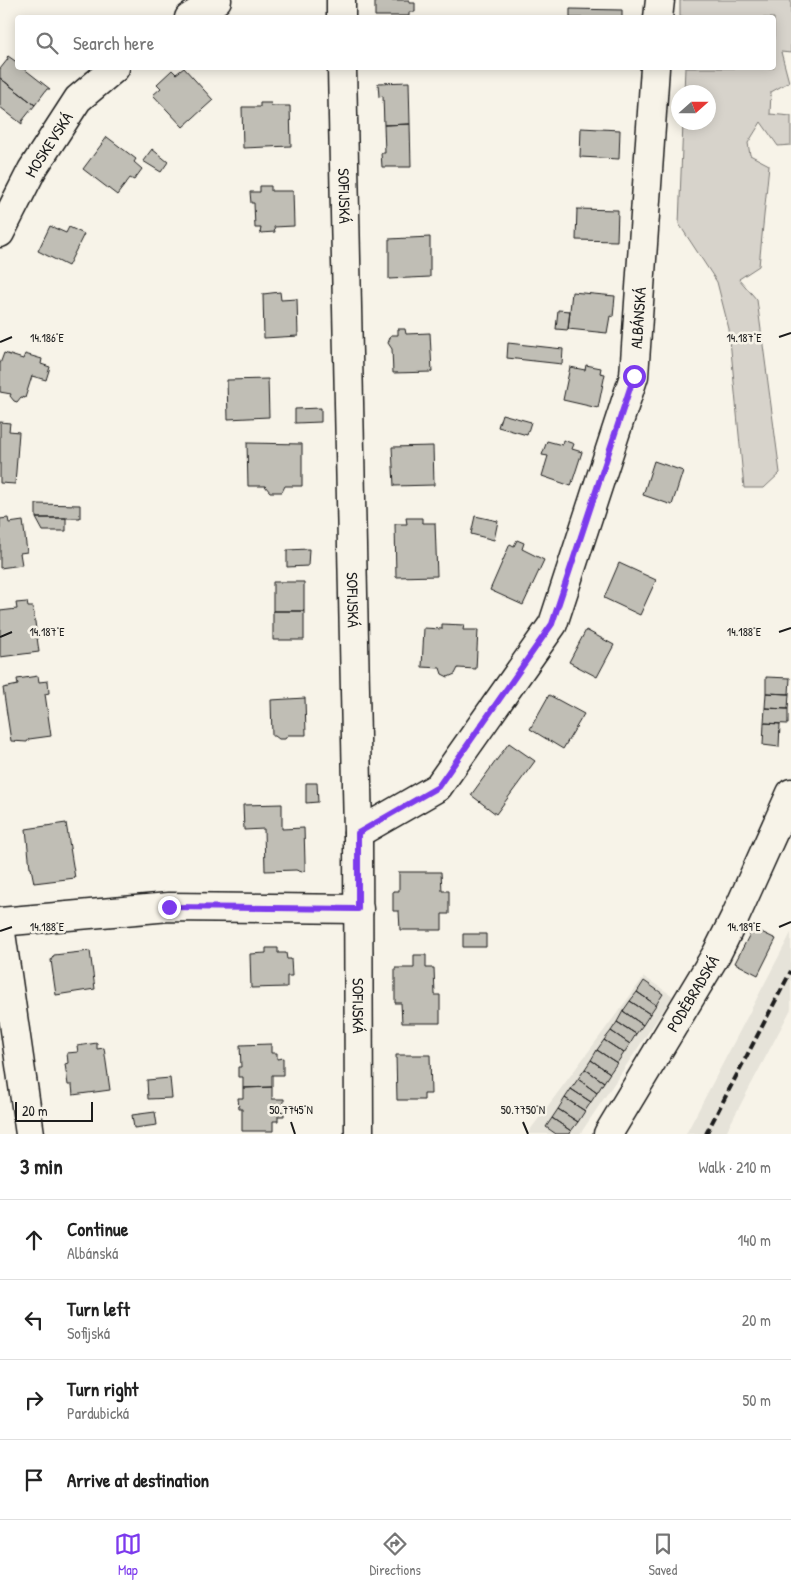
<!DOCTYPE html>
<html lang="en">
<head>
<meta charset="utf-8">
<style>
	:root { --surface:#fff; --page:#f2f2f2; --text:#222; --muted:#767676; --line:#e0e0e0; --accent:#7c3aed }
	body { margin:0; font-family:"Patrick Hand",sans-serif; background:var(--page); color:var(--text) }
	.compass { position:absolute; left:671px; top:85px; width:45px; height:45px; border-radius:50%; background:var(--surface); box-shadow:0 2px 12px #0003; rotate:69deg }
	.scale { position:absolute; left:15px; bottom:12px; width:78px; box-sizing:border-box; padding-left:5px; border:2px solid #1c1c1c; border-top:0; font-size:14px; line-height:18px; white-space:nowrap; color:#1c1c1c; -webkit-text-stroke:4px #f7f3e8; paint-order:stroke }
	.stop { position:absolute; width:15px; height:15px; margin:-11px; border:4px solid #7c3aed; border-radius:50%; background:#fff }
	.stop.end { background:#7c3aed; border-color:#fff; box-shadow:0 1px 5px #0008 }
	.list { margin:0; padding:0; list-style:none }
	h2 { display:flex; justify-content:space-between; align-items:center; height:65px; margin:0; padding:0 20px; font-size:21px }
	h2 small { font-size:16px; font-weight:400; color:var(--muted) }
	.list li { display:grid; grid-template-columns:32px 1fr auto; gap:15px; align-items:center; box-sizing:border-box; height:80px; padding:0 20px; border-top:1px solid var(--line) }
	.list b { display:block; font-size:19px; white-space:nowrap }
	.list p { margin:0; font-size:16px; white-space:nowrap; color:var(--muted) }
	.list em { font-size:16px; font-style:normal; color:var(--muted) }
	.icon { flex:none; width:28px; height:28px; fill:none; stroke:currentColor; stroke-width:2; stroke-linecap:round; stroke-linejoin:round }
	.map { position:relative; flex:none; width:791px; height:1134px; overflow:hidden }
	.search { position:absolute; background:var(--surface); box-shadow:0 2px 12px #0003; left:15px; right:15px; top:15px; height:55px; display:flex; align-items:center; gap:12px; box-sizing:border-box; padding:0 18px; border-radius:5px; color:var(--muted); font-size:19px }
	.sheet { height:385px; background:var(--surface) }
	nav { display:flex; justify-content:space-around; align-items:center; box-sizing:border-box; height:70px; border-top:1px solid var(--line); background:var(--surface); font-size:14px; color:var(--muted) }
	nav a { display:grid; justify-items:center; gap:2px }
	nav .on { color:var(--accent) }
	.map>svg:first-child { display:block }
	.built { fill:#e6e3d9 }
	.green { fill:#d7d3cb; stroke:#7a7874 }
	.building { fill:#c0beb5; stroke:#1c1c1c }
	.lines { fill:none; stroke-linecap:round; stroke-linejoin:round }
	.street-casing { stroke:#1c1c1c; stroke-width:31 }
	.street { stroke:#f7f3e8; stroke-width:28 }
	.rail { stroke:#1c1c1c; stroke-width:4; stroke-dasharray:8 4; stroke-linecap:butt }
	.route { stroke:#7c3aed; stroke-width:6 }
	.ticks { fill:none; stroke:#1c1c1c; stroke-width:2 }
	.labels { text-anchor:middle; stroke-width:5; stroke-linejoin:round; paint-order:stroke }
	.street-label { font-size:16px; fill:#1c1c1c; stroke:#f7f3e8 }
	.ticks-label { font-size:12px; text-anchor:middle; fill:#1c1c1c; stroke:#f7f3e8; stroke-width:5; stroke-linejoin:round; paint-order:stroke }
</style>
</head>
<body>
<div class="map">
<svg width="791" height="1134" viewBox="0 0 791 1134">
	<rect width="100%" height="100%" fill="#f7f3e8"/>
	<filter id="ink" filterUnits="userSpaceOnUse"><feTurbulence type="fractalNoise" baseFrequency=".02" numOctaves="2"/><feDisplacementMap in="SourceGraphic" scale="10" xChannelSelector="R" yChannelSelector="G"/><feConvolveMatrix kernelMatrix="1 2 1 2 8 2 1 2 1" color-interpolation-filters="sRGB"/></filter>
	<g filter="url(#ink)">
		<path class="built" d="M791,933V1009L725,1134H686Z
			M644,977L673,996L580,1134H527Z"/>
		<path class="green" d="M680,0H791V53L781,52L789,82L771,92L770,114L791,116V145L778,146L761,122L748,143L750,155L769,165L759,266L739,279L757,300L780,473L764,488H744L729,329L717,282L679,224L683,123L708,122V92H684L685,68H774V18L680,17Z"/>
		<path class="building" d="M375,0H409V3H415V12H409V16H375Z
			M570,9L622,10V18H570Z
			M8,56L18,63V68H23L50,89H47L35,105L0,78V69L8,59L7,57Z
			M184,68L213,100L183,127L153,95L161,88L157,84L172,70L176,74Z
			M0,78L35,105L22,121V124L0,107Z
			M409,82L410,124L384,125L383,96L379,97L378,83Z
			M260,103H271L272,106H290L291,146L243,148L242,107H260Z
			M410,124L411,167H382L381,153H385L384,125Z
			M581,128L620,130L619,159L580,157Z
			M107,137L136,159L134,162L142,169L134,180L130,178L117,195L83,169Z
			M152,149L168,162L161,172L143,161Z
			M260,186H271V191H293L294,226L274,227L275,232L260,233L261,228H255L254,203H251L250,192H260Z
			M577,209L618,210L617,241L576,240Z
			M50,226L66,233L69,227L84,234L68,266L38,251Z
			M430,237V277L389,279V239Z
			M280,292L281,300L297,299L298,336L264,338L263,294Z
			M572,292L615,296L613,317L610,316L607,333L568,329Z
			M558,310L570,311L568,330L556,329Z
			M398,329H405L406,334L430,333L432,372L393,373L392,349L388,343L391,335H398Z
			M508,343L563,349L562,364L507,358Z
			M4,353L23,359L25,354L42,359L41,364L50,367L46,380L32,376L25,398L21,397L17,402L14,401L10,396L11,394L0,392V364Z
			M586,365L601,368L600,373L605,374L598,408L563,400L570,367L585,370Z
			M268,379L269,417L228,419L227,380Z
			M321,408V422L295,423V409Z
			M502,414L531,422L527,435L498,427Z
			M0,422L10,423L9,431L19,432L15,484L0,483Z
			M563,440L574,444L572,449L582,452L571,486L542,476L548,456L542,455L547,441L562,445Z
			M247,443L302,444V486H285L282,492H270L265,486H248Z
			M433,446L434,485L394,486L392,447Z
			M654,461L683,471L672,505L643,495Z
			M36,504L80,505V518H36Z
			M475,516L498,521L494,540L471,534Z
			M8,518L9,523L23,521L27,552L20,553L22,565L0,568V519Z
			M36,518H66V531H43Z
			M406,518H422V523H435L437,576L396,577L395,524H407Z
			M517,540L524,543L522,549L544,560L523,605L490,590L510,544L514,546Z
			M309,549L308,566L287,567V550Z
			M619,563L656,580L640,615L604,598Z
			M273,582H304V611H273Z
			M27,602L28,607H33L39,652L0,657V611L17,609L16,603Z
			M273,611H304V640H273Z
			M442,624L464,625L463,630H478L476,669L458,668L455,674L448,677L442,674L440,668L422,667L424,628L442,629Z
			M586,630L614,645L597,677L569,662Z
			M38,676L39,682L48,681L49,693L45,694L51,736L29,739L27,742L11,741L3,688L18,685L17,679Z
			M766,677L790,678L789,694L766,693Z
			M766,693L789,694L788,709L765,708Z
			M549,695L584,714L563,749L530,729Z
			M305,698L306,735H288L285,739H279L275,736H272L271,700Z
			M765,708L788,709V724L764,723Z
			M764,723L780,724L779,747L763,745Z
			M509,743L535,761L496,814L471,795Z
			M306,783H317L318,802L306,803Z
			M282,804V829L304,828L305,863V870L302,872L296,870L265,871L264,829L244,830L243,805Z
			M66,823L75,878L34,883L31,868H30L26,829Z
			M399,872H441L442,891H449V914H442V930H400L399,911H393V891H399Z
			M753,928L776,939L758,975L735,963Z
			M463,934H486V947H463Z
			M266,948H278V953H286L287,959H291L292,976H287V987L251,988L250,954L266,953Z
			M90,951L95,989L56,995L51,960L54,955Z
			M414,955H426V968H434L435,995H440V1023H402L401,1003H395V968H414Z
			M644,981L663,994L656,1005L637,992Z
			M637,992L656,1005L650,1014L630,1001Z
			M630,1001L650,1014L643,1025L623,1011Z
			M623,1011L643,1025L636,1034L617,1022Z
			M617,1022L636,1034L630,1044L611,1031Z
			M611,1031L630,1044L624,1053L604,1040Z
			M604,1040L624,1053L617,1063L597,1050Z
			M97,1043V1049L104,1048L110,1090L73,1095L72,1085H68L65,1064L68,1063L67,1053L78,1052L77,1046Z
			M271,1044V1053H277V1059L283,1058V1075H272V1087L243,1088V1077H238V1067H241L240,1045Z
			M597,1050L617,1063L610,1073L591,1060Z
			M396,1055H430L431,1094H424V1100H397Z
			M591,1060L610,1073L604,1082L585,1069Z
			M585,1069L604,1082L597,1093L578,1079Z
			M170,1078L172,1098L148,1099L147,1080Z
			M578,1079L597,1093L591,1102L571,1089Z
			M272,1087V1099H284V1116H278V1121H273V1131H242V1109H239L238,1098H243V1088Z
			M571,1089L591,1102L585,1111L565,1098Z
			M565,1098L585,1111L578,1122L558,1109Z
			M558,1109L578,1122L571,1131L552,1118Z
			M155,1112L157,1125L134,1128L132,1115Z
			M552,1118L571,1131L570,1134H556L546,1127Z"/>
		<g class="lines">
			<defs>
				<g id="street">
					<path d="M341,0V18"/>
					<path d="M189,18L217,0"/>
					<path d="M658,18L660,0"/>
					<path id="s1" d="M342,68L358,833L359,1134"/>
					<path id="s2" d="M0,233L32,170L78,99L115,68"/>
					<path id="s3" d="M358,833L438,787L553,624L634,376L655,68"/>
					<path d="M0,922L169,907L359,909"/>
					<path d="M0,926L30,1134"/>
					<path id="s4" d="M608,1134L717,953L736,915L791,793"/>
				</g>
			</defs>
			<use href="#street" class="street-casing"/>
			<use href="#street" class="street"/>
			<path class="rail" d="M706,1134L791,971"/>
		</g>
	</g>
	<g class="lines" filter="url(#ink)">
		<path class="route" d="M169,907L358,909V833L438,787L552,624L634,376"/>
	</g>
	<path class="ticks" d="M779,337L791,333M0,342L12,337M779,632L791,628M0,637L12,632M779,927L791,922M0,931L12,927M291,1122L295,1134M523,1122L528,1134"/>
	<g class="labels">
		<g class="street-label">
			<text dy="6" stroke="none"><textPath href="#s2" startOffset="101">MOSKEVSKÁ</textPath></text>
			<text dy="6" stroke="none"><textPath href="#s1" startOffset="128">SOFIJSKÁ</textPath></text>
			<text dy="6" stroke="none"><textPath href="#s3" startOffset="611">ALBÁNSKÁ</textPath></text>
			<text dy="6" stroke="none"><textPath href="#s1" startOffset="532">SOFIJSKÁ</textPath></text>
			<text dy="6" stroke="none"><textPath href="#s4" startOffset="164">PODĚBRADSKÁ</textPath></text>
			<text dy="6" stroke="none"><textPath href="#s1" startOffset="938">SOFIJSKÁ</textPath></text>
		</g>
	</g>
	<g class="ticks-label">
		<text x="744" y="342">14.187°E</text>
		<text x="47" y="342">14.186°E</text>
		<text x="744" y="636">14.188°E</text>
		<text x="47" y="636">14.187°E</text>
		<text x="744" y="931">14.189°E</text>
		<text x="47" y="931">14.188°E</text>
		<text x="291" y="1114">50.7745°N</text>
		<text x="523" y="1114">50.7750°N</text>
	</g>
</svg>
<svg class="compass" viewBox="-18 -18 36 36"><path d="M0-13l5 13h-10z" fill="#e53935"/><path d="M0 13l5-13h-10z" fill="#767676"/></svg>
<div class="scale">20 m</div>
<div class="stop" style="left:634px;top:376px"></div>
<div class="stop end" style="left:169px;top:907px"></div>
<div class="search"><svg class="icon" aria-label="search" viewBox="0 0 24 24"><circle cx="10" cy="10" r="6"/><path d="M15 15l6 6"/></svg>Search here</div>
</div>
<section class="sheet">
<h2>3 min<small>Walk · 210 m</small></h2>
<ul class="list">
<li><svg class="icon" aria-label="ahead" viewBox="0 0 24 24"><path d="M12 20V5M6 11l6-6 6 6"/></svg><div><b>Continue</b><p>Albánská</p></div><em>140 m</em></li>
<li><svg class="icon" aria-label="left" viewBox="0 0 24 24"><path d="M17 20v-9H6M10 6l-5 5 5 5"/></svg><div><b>Turn left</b><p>Sofijská</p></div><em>20 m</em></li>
<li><svg class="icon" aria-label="right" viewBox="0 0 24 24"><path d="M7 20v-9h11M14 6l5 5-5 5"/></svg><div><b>Turn right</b><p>Pardubická</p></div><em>50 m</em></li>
<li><svg class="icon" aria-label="arrive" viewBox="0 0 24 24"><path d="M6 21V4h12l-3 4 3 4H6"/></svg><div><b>Arrive at destination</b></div></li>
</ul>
</section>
<nav>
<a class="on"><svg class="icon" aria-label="map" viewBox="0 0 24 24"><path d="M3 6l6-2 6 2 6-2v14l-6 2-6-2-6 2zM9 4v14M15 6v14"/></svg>Map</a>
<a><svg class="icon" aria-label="directions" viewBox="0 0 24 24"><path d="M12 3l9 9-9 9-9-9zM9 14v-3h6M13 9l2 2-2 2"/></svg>Directions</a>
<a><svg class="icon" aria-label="saved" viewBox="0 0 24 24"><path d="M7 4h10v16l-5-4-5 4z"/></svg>Saved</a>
</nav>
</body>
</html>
